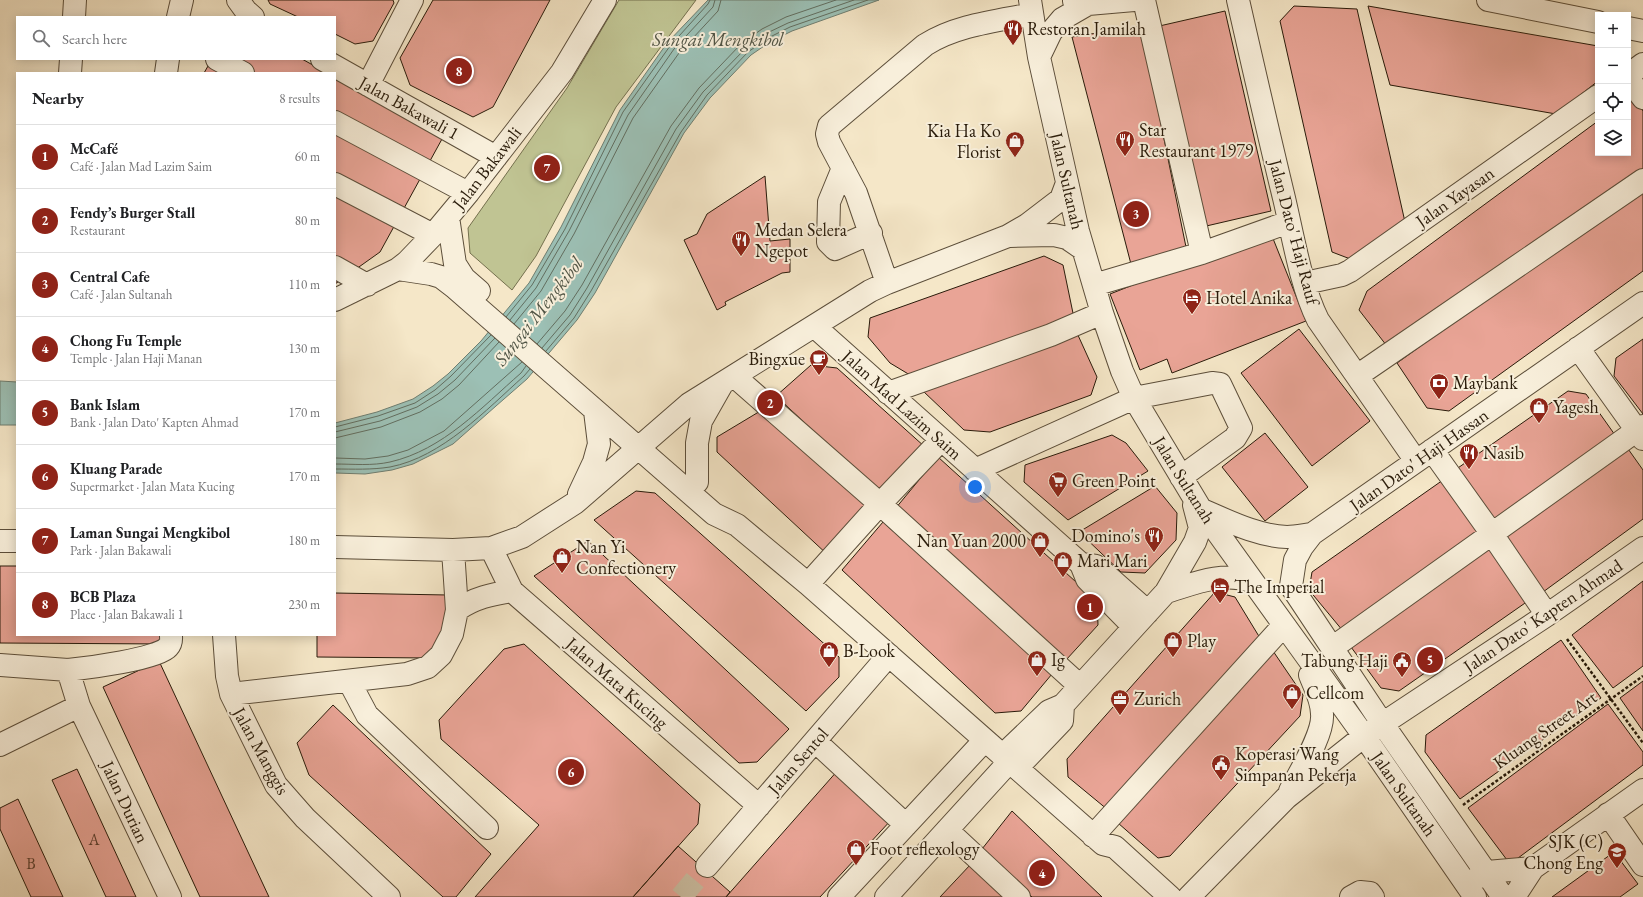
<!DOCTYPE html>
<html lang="en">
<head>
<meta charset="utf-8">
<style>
	:root { --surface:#fff; --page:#f2f2f2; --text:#202124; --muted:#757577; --line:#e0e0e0; --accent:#8f2418 }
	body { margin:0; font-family:"EB Garamond",serif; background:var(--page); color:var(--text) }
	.controls { position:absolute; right:12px; top:12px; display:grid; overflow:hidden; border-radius:0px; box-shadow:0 2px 10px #0003 }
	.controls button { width:36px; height:36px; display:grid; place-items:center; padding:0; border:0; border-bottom:1px solid var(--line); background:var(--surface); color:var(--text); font:20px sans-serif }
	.you { position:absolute; left:975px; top:487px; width:14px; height:14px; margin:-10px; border:3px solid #fff; border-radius:50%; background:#1a73e8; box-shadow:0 0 0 6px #1a73e833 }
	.badge { display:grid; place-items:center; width:26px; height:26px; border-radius:50%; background:var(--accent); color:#fff; font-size:13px; font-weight:700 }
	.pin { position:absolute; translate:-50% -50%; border:2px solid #fff; box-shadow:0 1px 4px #0006 }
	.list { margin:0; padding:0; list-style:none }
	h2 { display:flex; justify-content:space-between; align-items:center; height:52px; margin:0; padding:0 16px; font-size:17px }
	h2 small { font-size:13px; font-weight:400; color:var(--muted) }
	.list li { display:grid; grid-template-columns:26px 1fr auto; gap:12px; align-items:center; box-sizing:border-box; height:64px; padding:0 16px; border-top:1px solid var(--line) }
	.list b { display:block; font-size:15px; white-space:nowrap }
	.list p { margin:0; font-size:13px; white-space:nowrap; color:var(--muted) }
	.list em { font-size:13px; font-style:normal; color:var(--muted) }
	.icon { flex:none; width:22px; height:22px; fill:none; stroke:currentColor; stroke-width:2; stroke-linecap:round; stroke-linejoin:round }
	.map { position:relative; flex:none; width:1643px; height:897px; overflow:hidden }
	.search { position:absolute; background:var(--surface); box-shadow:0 2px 10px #0003; left:16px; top:16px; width:320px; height:44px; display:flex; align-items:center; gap:10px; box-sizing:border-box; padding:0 14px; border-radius:0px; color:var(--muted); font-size:15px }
	.panel { position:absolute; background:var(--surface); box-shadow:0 2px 10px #0003; left:16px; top:72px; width:320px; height:564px; border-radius:0px }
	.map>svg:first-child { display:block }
	.green { fill:#c0c493; stroke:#74704e }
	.water { fill:#9cc0b5; stroke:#6e7e71 }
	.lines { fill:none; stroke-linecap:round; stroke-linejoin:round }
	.shore { stroke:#626e60; stroke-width:1 }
	.building { fill:#e9a496; stroke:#291b0a }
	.minor-tunnel { stroke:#ccbea2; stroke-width:22; stroke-dasharray:22 11; stroke-linecap:butt }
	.minor-casing { stroke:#5c4e3a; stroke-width:24 }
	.path { stroke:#291b0a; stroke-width:2.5; stroke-dasharray:3 2; stroke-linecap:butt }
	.minor { stroke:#f8efdb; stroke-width:22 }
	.labels { text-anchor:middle; stroke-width:4; stroke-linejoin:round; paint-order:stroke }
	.number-label { font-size:16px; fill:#593d2d }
	.poi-label { font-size:18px; fill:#291b0a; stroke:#f8efdb; text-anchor:start }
	.street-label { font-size:18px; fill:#291b0a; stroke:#f8efdb }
	.water-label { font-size:19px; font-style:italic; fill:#515546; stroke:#f8efdb }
</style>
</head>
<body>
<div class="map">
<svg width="1643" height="897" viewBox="0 0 1643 897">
	<rect width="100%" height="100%" fill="#f5e7c8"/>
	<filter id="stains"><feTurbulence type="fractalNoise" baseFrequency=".005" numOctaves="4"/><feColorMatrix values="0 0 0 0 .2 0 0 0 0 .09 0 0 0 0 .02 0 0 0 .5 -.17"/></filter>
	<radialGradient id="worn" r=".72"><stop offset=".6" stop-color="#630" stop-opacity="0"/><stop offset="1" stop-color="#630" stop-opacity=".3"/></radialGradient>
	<path class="green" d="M619,0H696L616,107L536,256L512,290L470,253L468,228L567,88Z"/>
	<path class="water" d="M708,0H879L792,31L770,42L751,55L710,98L684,133L595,293L577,320L527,379L496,406L453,444L413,464L392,470L365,474L335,473V423L377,412L413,399L433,386L448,374L481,341L529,283L561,227L620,110L667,43Z
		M0,381L17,382V425H0Z"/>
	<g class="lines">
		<path class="shore" d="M506,317L532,285L565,229L623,112L670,46L708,4L710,0
			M510,320L536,288L569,231L628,115L674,49L713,7L715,0
			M514,324L541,291L574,234L633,118L679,53L718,11L721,0
			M537,344L565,311L582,285L671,126L699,88L741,44L762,29L786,17L836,0
			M542,348L570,315L587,288L676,129L703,92L745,49L765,34L788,23L854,0
			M546,351L574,318L591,291L681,132L707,95L748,52L768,38L790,27L868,0
			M335,427L378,416L415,403L435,390L451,376L491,335
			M335,432L380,421L417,407L438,394L455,380L495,338
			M335,438L381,427L420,412L442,399L459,385L499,342
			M335,458L365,459L388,456L408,450L444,431L522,362
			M335,464C354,464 372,466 390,462C443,450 482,407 521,373L526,366
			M335,469C354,469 371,470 390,467C442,457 486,410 524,376L530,369"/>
	</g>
	<path class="building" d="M268,0H393L394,3L373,41L355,44L335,34V17H298L270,4Z
		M433,0H550L493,107L473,117L410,85L400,58Z
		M1294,6L1357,9L1405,222L1353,260L1332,252L1280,21Z
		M1368,6L1598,46V81L1556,114L1390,85Z
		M1225,11L1271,211L1202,227L1155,27Z
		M1141,26L1186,247L1132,268L1072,37Z
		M212,59H302L327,73H204Z
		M335,78L442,139L380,252L335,284Z
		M1632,95L1643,111V170L1390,350L1359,310L1367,291L1598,121V153H1628V98Z
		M765,176L770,241L790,239V272L782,273L725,302L726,305L717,310L684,240L697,234L707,214Z
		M1643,186V271L1449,411L1427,408L1397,363Z
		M1270,231L1306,321L1172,373L1167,359L1140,370L1110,294Z
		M1044,256L1063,265L1074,318L910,375L890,363L868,337L870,318Z
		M1299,329L1370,421L1312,466L1241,373Z
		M1077,333L1097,377L1091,395L990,432L964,430L923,391Z
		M1643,339V414L1614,376L1616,358Z
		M811,365L837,368L925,447L882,495L776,396Z
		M1568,391L1586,394L1615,435L1494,523L1455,470Z
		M762,410L870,507L829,556L717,452V437Z
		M1265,433L1308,487L1265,521L1222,467Z
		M1112,435L1126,443L1148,471L1068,520L1024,482L1025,465Z
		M1626,446L1643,470V519L1543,592L1502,533Z
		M938,457L1097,601L1098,625L1066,660L895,509Z
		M1443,480L1480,532L1343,631L1309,590L1312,572Z
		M1155,486L1177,513L1176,540L1145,573L1121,572L1079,532Z
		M636,491L655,493L839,657V677L806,711L594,520Z
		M883,522L1052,674L1021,711L995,713L842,570Z
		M588,541L789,729L757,762L739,763L534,576Z
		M1491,543L1528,601L1399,691L1381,688L1351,647Z
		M0,566H17V635H166V644L0,643Z
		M1643,581V666L1613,688L1572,635Z
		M1215,592L1235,597L1260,638L1108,810L1068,777L1067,759Z
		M335,593L448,595L443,647L430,658L317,657V635H335Z
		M1561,640L1601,698L1460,799L1425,752L1426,735Z
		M524,644L700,804L698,824L633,897H475L539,825L441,739L439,720L504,649Z
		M1273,651L1303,695L1300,716L1170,856L1158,858L1118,823Z
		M159,661L269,897H200L103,687Z
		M1643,681V731L1620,698Z
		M1608,704L1643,752V765L1510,864L1468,808Z
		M333,705L491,854L456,897H443L309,775L297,743Z
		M77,769L136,897H106L52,780Z
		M839,769L892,819L820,897H726Z
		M18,799L63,897H31L0,829V808Z
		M1012,811L1102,897H1032L982,849Z
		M678,846L730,892L726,897H633Z
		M1614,852L1638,884L1620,897H1552Z
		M971,864L1007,897H940Z"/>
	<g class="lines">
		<path class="minor-tunnel" d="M681,897L707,866"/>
		<defs>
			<path id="minor" d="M238,0L246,11L253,17
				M1030,0L1039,57L1078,231L1102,313L1122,371L1134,398L1200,508L1364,736L1475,897
				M1144,0L1202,253
				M1238,0C1253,66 1268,132 1284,198C1293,236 1301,286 1318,320L1416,461
				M1488,0L1598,22
				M1074,1L1088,4L1134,0
				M74,17L75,0
				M178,17L182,0
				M1628,28L1643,31
				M1039,57L1051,32L1062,19L1088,4
				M217,59L243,73
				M322,59L496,157
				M70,73L71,59
				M166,73L168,59
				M1628,75L1643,64
				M1628,78L1643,98
				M368,85L412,0
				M335,122L468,193
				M843,168L829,202L828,242L835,249L871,233
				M335,184L433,235
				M448,217L455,264L464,278L479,291
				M1010,236L1054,235L1067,238L1083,249
				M335,267L367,285
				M398,269L431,274L441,277L454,287L714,514L737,525L808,584L1103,844L1115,847L1170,897
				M887,283L856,193L829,142L827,134L829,126L925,45C956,25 997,21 1032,14
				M1305,283L1342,275L1350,271L1598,96
				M1094,285L1202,253L1289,222
				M335,300L398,269L407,262L433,235L468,193L562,72L605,0
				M814,326L1081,564L1087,579L1134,627
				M1578,348L1643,439
				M734,376L880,504L1080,686
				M1357,376L1643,180
				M888,393L1051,335L1102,313
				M1432,450L1492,534L1547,615
				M975,470L1134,398L1212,383L1220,384L1241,428L1235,438L1181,477
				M697,482V443L701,421L722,384
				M579,494L594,462L599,444L595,411
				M1200,509C1228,521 1257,536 1287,537C1295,537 1304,535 1312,534
				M0,541H17
				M335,547L453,550L491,548L522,537L575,503L689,404L870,291L887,283L1008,236L1027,225L1061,199L1067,183
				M491,548L512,591L759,806
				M1081,564L1096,566L1148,612
				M808,584L880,504L941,440
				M1166,592C1193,584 1222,571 1251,581
				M457,610C474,598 492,594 512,591
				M224,635L227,676L231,694L276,785L305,818L389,897
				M1332,648L1643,426
				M0,665L68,670L79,706L170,897
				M68,670C87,668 158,659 168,647C172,643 171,640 171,635
				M349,681L367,715L487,828
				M231,694L407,674L428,667L441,655L452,634L457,610L453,550
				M815,741L906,825
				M0,745L79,706
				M1002,756L1049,711L1063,705L1166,592L1195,542L1200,528L1194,505
				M1017,768L1062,721L1063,705
				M1290,791C1299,773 1324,734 1322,714C1322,700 1315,688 1310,675
				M1608,814L1643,865
				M947,830L1019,897
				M1093,836L1283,626
				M707,866L889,655
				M1477,878L1487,872L1533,868
				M839,897L985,740
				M886,897L1009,762
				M1189,897L1286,798L1364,736L1547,615L1643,548
				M1351,897L1360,892L1370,893L1373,897
				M1503,897L1382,723L1291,586L1295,560L1302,547L1312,534L1643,303
				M1514,897L1533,868L1643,790"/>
		</defs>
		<use href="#minor" class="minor-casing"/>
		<path class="path" d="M1567,639L1643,743
			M1463,805L1643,676"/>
		<use href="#minor" class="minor"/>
	</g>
	<defs>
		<symbol id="restaurant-pin" viewBox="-11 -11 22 30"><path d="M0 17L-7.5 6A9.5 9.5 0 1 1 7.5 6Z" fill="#8f2418" stroke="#f8efdb"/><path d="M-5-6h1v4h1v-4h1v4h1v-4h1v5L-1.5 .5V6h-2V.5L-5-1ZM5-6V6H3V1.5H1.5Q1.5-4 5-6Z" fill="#fff"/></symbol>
		<symbol id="shop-pin" viewBox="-11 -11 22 30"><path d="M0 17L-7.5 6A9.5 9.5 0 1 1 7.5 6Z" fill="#8f2418" stroke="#f8efdb"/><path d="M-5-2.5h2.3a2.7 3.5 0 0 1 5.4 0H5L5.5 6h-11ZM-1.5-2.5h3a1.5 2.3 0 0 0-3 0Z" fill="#fff"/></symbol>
		<symbol id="hotel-pin" viewBox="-11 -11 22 30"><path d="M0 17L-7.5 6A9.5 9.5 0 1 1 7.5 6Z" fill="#8f2418" stroke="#f8efdb"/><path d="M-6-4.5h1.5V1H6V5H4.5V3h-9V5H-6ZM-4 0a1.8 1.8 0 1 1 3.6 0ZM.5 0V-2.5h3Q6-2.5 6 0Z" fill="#fff"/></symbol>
		<symbol id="cafe-pin" viewBox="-11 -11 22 30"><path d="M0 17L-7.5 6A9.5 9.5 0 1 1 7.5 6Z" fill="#8f2418" stroke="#f8efdb"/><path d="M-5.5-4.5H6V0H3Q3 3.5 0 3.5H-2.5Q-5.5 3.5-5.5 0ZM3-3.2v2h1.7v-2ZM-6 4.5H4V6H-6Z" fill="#fff"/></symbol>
		<symbol id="bank-pin" viewBox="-11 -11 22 30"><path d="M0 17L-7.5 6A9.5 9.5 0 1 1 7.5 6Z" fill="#8f2418" stroke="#f8efdb"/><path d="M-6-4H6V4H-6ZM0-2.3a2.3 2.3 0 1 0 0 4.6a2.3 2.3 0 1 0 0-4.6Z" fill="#fff"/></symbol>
		<symbol id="supermarket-pin" viewBox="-11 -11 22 30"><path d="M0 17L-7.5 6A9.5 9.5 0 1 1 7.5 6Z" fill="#8f2418" stroke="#f8efdb"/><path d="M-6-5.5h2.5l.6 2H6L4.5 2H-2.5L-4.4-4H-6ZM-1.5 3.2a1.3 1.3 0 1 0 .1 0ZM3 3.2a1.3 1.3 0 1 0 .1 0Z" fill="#fff"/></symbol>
		<symbol id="civic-pin" viewBox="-11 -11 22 30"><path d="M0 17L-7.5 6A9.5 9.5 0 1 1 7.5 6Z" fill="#8f2418" stroke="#f8efdb"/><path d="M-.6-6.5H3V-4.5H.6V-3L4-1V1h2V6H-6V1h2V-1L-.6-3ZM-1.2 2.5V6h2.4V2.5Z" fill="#fff"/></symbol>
		<symbol id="office-pin" viewBox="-11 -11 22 30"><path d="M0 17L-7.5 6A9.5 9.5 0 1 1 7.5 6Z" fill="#8f2418" stroke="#f8efdb"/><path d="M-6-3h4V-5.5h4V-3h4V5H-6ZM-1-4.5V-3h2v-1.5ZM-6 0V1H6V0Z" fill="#fff"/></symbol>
		<symbol id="school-pin" viewBox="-11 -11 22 30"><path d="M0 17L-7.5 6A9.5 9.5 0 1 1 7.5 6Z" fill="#8f2418" stroke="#f8efdb"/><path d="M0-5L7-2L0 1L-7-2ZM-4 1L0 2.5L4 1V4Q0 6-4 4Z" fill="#fff"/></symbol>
	</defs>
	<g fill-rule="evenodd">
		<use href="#restaurant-pin" x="1002" y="18" width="22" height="30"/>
		<use href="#restaurant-pin" x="1114" y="129" width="22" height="30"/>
		<use href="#shop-pin" x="1004" y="130" width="22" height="30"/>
		<use href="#restaurant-pin" x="730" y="229" width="22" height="30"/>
		<use href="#hotel-pin" x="1181" y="287" width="22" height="30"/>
		<use href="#cafe-pin" x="808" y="348" width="22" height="30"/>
		<use href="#bank-pin" x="1428" y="372" width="22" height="30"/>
		<use href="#shop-pin" x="1528" y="396" width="22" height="30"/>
		<use href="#restaurant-pin" x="1458" y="442" width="22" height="30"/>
		<use href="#supermarket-pin" x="1047" y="470" width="22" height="30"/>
		<use href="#restaurant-pin" x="1143" y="525" width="22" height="30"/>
		<use href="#shop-pin" x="1029" y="530" width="22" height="30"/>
		<use href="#shop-pin" x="551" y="546" width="22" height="30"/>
		<use href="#shop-pin" x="1052" y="550" width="22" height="30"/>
		<use href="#hotel-pin" x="1209" y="576" width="22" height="30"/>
		<use href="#shop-pin" x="1162" y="630" width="22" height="30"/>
		<use href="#shop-pin" x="818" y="640" width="22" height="30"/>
		<use href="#shop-pin" x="1026" y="649" width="22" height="30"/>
		<use href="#civic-pin" x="1391" y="650" width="22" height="30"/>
		<use href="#shop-pin" x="1281" y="682" width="22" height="30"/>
		<use href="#office-pin" x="1109" y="688" width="22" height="30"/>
		<use href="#civic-pin" x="1210" y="753" width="22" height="30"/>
		<use href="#shop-pin" x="845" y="838" width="22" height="30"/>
		<use href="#school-pin" x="1606" y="841" width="22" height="30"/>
	</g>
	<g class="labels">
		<g class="number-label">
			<text x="94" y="845">A</text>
			<text x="31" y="869">B</text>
		</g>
		<g class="poi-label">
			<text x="1027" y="35">Restoran Jamilah</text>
			<text x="1139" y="136">Star<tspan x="1139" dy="21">Restaurant 1979</tspan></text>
			<text x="1001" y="137" text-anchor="end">Kia Ha Ko<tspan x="1001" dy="21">Florist</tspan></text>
			<text x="755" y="236">Medan Selera<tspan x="755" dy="21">Ngepot</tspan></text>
			<text x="1206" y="304">Hotel Anika</text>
			<text x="805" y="365" text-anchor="end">Bingxue</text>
			<text x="1453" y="389">Maybank</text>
			<text x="1553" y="413">Yagesh</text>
			<text x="1483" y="459">Nasib</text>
			<text x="1072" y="487">Green Point</text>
			<text x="1140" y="542" text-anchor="end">Domino's</text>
			<text x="1026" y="547" text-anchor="end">Nan Yuan 2000</text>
			<text x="576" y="553">Nan Yi<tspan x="576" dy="21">Confectionery</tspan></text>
			<text x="1077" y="567">Mari Mari</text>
			<text x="1234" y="593">The Imperial</text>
			<text x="1187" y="647">Play</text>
			<text x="843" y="657">B-Look</text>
			<text x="1051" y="666">Ig</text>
			<text x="1388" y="667" text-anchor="end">Tabung Haji</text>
			<text x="1306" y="699">Cellcom</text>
			<text x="1134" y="705">Zurich</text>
			<text x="1235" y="760">Koperasi Wang<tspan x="1235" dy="21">Simpanan Pekerja</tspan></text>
			<text x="1603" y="848" text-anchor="end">SJK (C)<tspan x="1603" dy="21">Chong Eng</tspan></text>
			<text x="870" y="855">Foot reflexology</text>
		</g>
		<g class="street-label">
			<text transform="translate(409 108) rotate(29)" y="6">Jalan Bakawali 1</text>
			<text transform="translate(487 168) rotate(-52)" y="6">Jalan Bakawali</text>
			<text transform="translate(1067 181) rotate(77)" y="6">Jalan Sultanah</text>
			<text transform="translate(1455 197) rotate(-35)" y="6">Jalan Yayasan</text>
			<text transform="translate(1294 232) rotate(75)" y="6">Jalan Dato' Haji Rauf</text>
			<text transform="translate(902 405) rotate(42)" y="6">Jalan Mad Lazim Saim</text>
			<text transform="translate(1419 460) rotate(-35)" y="6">Jalan Dato' Haji Hassan</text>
			<text transform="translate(1184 480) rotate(58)" y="6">Jalan Sultanah</text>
			<text transform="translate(1543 616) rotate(-34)" y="6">Jalan Dato' Kapten Ahmad</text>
			<text transform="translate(617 683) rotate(41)" y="6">Jalan Mata Kucing</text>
			<text transform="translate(1545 730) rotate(-35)" y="6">Kluang Street Art</text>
			<text transform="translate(261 751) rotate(61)" y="6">Jalan Manggis</text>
			<text transform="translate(798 761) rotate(-49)" y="6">Jalan Sentol</text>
			<text transform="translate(1404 794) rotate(55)" y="6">Jalan Sultanah</text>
			<text transform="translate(125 802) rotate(65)" y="6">Jalan Durian</text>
		</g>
		<g class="water-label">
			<text x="718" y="46">Sungai Mengkibol</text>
			<text transform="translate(538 311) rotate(-52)" y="7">Sungai Mengkibol</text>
		</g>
	</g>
	<rect width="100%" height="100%" filter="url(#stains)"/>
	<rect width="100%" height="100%" fill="url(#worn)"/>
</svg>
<div class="controls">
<button>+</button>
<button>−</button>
<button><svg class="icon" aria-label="locate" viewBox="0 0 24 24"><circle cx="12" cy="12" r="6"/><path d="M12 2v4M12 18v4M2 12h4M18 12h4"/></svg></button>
<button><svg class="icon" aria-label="layers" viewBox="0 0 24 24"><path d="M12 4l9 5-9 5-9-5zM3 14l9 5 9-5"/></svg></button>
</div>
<div class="you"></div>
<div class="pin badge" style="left:1090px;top:607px">1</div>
<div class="pin badge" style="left:770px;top:403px">2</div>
<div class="pin badge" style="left:1136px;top:214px">3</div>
<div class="pin badge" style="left:1042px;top:873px">4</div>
<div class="pin badge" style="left:1430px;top:660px">5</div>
<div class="pin badge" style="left:571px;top:772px">6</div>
<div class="pin badge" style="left:547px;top:168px">7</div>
<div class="pin badge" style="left:459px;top:71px">8</div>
<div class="search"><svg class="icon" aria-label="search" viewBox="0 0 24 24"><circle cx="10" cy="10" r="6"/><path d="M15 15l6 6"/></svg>Search here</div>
<section class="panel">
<h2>Nearby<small>8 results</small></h2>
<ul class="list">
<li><span class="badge">1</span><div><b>McCafé</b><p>Café · Jalan Mad Lazim Saim</p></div><em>60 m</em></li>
<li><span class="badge">2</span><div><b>Fendy’s Burger Stall</b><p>Restaurant</p></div><em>80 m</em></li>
<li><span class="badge">3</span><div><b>Central Cafe</b><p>Café · Jalan Sultanah</p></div><em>110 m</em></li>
<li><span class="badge">4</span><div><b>Chong Fu Temple</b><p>Temple · Jalan Haji Manan</p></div><em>130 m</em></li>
<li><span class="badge">5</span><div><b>Bank Islam</b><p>Bank · Jalan Dato' Kapten Ahmad</p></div><em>170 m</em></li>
<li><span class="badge">6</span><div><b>Kluang Parade</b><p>Supermarket · Jalan Mata Kucing</p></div><em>170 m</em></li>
<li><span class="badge">7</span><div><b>Laman Sungai Mengkibol</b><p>Park · Jalan Bakawali</p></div><em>180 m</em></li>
<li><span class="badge">8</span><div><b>BCB Plaza</b><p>Place · Jalan Bakawali 1</p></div><em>230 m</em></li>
</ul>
</section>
</div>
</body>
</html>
